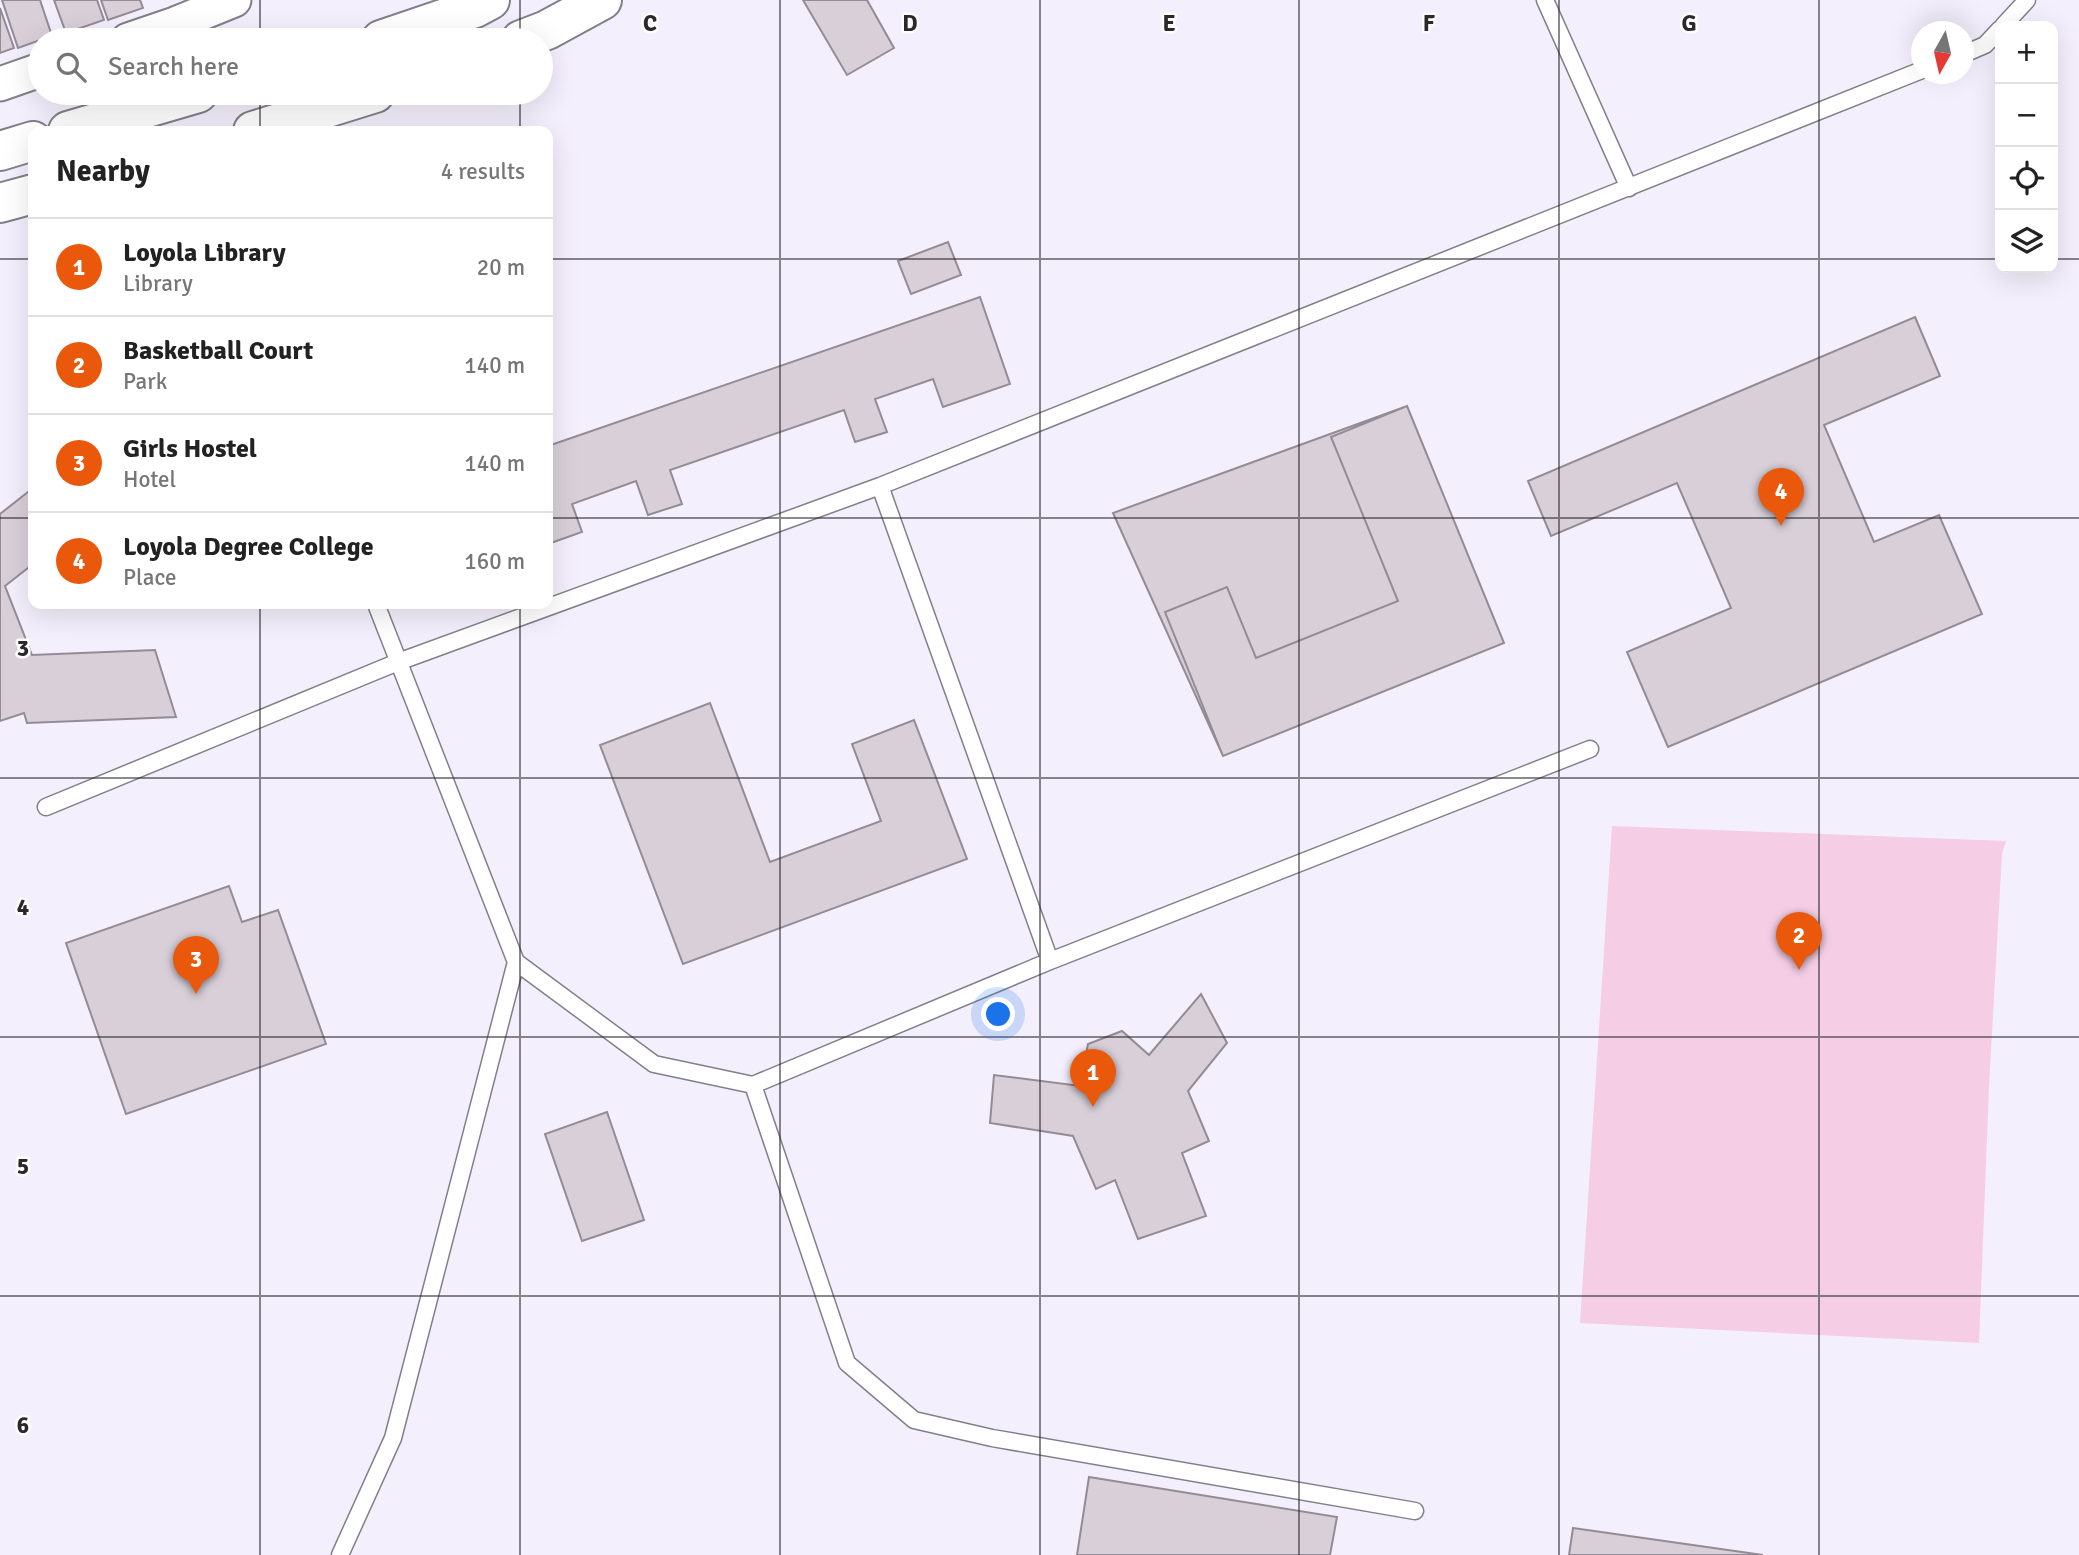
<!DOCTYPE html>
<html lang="en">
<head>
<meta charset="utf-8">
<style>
	:root { --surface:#fff; --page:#f6f6f6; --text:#222; --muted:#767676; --line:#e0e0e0; --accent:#ea580c }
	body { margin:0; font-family:Signika,sans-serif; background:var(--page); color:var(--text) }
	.controls { position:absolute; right:21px; top:21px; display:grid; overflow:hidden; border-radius:14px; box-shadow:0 7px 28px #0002 }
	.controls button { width:63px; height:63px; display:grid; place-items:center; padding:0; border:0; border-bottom:2px solid var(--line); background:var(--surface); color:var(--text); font:35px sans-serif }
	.compass { position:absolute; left:1911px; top:21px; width:63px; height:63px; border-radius:50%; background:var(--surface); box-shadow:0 7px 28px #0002; rotate:188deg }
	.you { position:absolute; left:999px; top:1015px; width:24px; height:24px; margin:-18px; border:5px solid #fff; border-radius:50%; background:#1a73e8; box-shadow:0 0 0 10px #1a73e833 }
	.badge { display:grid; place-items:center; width:46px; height:46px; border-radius:50%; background:var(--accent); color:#fff; font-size:23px; font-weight:700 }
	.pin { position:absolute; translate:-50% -58px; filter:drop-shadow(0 2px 4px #0008) }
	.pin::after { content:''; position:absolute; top:37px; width:24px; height:21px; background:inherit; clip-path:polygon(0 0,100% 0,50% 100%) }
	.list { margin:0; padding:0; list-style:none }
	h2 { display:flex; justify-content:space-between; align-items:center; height:91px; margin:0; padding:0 28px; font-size:30px }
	h2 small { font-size:23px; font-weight:400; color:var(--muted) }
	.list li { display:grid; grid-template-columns:46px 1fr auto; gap:21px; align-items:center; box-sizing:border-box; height:98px; padding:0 28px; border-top:2px solid var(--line) }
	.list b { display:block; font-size:26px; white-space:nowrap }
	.list p { margin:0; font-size:23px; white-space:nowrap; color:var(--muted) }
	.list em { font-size:23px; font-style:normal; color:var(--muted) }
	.icon { flex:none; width:38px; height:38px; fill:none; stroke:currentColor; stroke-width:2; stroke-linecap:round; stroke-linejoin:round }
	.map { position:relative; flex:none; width:2079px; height:1555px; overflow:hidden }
	.search { position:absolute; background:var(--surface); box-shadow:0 7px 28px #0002; left:28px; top:28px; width:525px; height:77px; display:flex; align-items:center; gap:18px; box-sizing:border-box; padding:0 24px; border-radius:38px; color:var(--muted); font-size:26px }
	.panel { position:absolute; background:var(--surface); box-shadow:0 7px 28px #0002; left:28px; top:126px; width:525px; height:483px; border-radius:14px }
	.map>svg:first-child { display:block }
	.green { fill:#f5cee5 }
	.building { fill:#d8cfd9; stroke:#938b95; stroke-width:2 }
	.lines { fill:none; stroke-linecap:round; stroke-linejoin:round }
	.lane-casing { stroke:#837f8a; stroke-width:19 }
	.street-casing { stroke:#837f8a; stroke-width:37 }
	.secondary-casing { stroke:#837f8a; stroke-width:42 }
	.lane { stroke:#fff; stroke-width:16 }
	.street { stroke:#fff; stroke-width:33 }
	.secondary { stroke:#fff; stroke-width:38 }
	.grid { fill:none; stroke:#2a282d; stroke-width:2; stroke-opacity:0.55 }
	.grid-label { font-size:23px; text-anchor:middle; font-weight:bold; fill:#2a282d; stroke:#fff; stroke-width:5; stroke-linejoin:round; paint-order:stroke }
</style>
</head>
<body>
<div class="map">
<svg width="2079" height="1555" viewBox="0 0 2079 1555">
	<rect width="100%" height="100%" fill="#f4effc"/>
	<path class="green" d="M1612,826L2006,841L2002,854L1989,1087L1979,1343L1580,1323Z"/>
	<path class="building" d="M2,0H40L52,36L18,48Z
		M54,0H97L104,20L66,33Z
		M101,0H140L143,8L108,20Z
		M803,0H867L894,48L847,75Z
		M0,8L14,48L0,53Z
		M948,242L961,275L911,294L898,261Z
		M980,297L1010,384L943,407L933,379L875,399L887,432L855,442L844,410L670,470L682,504L648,515L636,481L572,504L582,532L548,544V446Z
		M1915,317L1940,376L1824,425L1874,542L1939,515L1982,614L1668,747L1627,652L1731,608L1677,483L1551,536L1528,481Z
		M1407,406L1504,643L1223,756L1165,612L1227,587L1256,658L1398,601L1331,437Z
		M1407,406L1504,643L1223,756L1113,513Z
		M33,488V564L5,586L32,655L155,650L176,717L27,723L24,713L0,721V514Z
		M710,703L770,862L881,821L852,744L914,720L967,859L683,964L600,745Z
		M229,886L242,922L278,910L326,1044L126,1114L66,943Z
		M1201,994L1227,1043L1188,1091L1209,1141L1182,1153L1206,1216L1138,1239L1115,1180L1096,1189L1073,1136L990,1123L994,1075L1080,1086L1088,1044L1122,1031L1149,1055Z
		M607,1112L644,1220L582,1241L545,1134Z
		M1089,1477L1337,1517L1330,1555H1077Z
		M1573,1528L1763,1555H1569Z"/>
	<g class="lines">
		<defs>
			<path id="lane" d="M1545,0L1629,188
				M2003,26L2027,0
				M1964,54L1985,45L2000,29
				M880,486L1050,961
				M376,604L516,962L654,1064L753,1085L1050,961L1590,749
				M46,807L398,662L880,486L1922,70
				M753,1085L847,1363L914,1420L992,1438L1415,1511
				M340,1555L393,1438L516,962"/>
			<path id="street" d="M128,40L175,24L234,0
				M0,84L40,70"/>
			<path id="secondary" d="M381,40L475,8L490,0
				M521,40L547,30L602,0
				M68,131L198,93
				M253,131L375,93
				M0,151L33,141
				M0,203L33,194"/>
		</defs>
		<use href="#lane" class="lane-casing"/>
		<use href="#street" class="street-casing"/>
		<use href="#secondary" class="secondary-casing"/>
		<use href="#lane" class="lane"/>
		<use href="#street" class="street"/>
		<use href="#secondary" class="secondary"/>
	</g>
	<path class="grid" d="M260,0V40M520,0V40M780,0V1555M1040,0V1555M1299,0V1555M1559,0V1555M1819,0V1555M260,93V131M520,93V131M0,259H33M548,259H2000M2053,259H2079M0,518H33M548,518H2079M260,604V1555M520,604V1555M0,778H2079M0,1037H2079M0,1296H2079"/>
	<g class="grid-label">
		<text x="650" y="31">C</text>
		<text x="910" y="31">D</text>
		<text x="1169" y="31">E</text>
		<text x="1429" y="31">F</text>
		<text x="1689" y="31">G</text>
		<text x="23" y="656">3</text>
		<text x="23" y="915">4</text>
		<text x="23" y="1174">5</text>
		<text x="23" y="1433">6</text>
	</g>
</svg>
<div class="controls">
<button>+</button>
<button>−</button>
<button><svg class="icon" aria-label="locate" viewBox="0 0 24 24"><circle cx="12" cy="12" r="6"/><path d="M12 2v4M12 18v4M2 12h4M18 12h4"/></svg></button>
<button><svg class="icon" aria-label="layers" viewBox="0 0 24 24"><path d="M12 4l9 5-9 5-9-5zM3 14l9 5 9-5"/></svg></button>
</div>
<svg class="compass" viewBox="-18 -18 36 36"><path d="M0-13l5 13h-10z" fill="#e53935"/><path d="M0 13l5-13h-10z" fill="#767676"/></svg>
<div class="you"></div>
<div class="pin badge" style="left:1093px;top:1107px">1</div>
<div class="pin badge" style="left:1799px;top:970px">2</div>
<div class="pin badge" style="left:196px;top:994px">3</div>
<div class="pin badge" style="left:1781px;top:526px">4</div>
<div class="search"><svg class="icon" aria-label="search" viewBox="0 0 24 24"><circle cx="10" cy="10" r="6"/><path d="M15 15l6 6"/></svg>Search here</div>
<section class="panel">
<h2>Nearby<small>4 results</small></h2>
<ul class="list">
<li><span class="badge">1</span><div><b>Loyola Library</b><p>Library</p></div><em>20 m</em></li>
<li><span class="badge">2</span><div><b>Basketball Court</b><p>Park</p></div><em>140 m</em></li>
<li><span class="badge">3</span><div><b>Girls Hostel</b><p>Hotel</p></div><em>140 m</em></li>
<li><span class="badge">4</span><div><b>Loyola Degree College</b><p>Place</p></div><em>160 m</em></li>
</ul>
</section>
</div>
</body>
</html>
